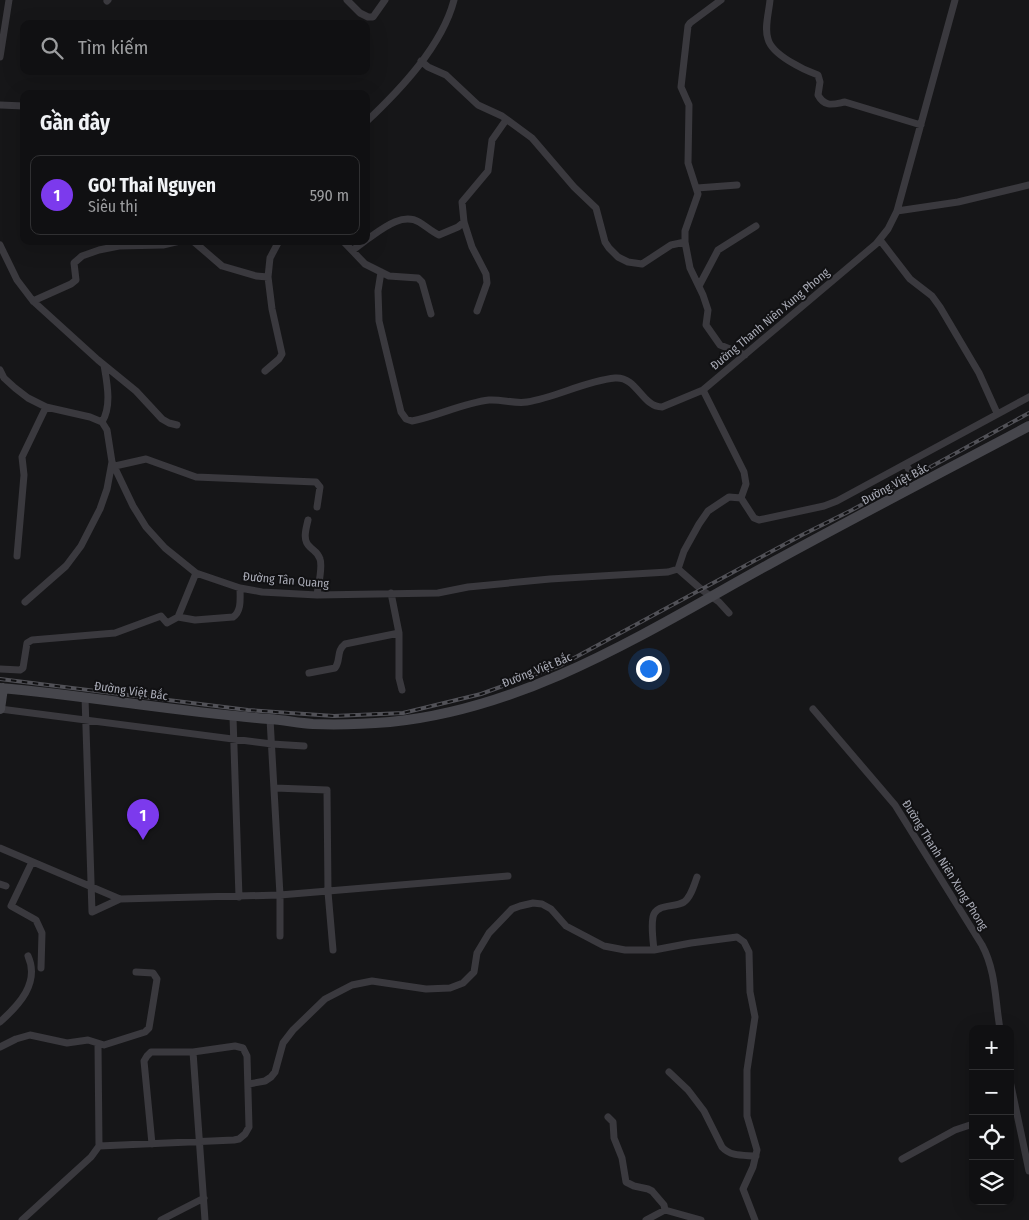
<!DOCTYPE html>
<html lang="vi">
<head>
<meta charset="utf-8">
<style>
	:root { --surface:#101012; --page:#19191b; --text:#f1f3f6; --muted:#9c9d9f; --line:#303032; --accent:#7c3aed }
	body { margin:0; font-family:"Fira Sans Condensed",sans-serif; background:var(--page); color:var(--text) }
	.controls { position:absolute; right:15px; bottom:15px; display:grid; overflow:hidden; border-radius:10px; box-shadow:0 5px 20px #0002 }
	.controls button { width:45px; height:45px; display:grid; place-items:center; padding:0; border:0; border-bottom:1px solid var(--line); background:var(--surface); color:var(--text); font:25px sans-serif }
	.you { position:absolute; left:648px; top:668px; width:18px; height:18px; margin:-12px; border:4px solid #fff; border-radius:50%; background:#1a73e8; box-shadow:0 0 0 8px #1a73e833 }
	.badge { display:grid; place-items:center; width:32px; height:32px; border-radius:50%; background:var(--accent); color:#fff; font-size:16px; font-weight:700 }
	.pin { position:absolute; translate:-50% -41px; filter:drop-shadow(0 1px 2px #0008) }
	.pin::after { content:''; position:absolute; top:26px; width:18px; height:15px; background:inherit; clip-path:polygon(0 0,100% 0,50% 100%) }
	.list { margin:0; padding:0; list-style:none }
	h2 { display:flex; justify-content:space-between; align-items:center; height:65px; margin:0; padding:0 20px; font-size:21px }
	h2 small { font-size:16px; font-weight:400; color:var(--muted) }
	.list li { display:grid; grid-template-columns:32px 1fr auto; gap:15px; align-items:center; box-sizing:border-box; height:80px; margin:0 10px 10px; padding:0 10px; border:1px solid var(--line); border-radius:10px }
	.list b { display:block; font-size:19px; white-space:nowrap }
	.list p { margin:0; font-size:16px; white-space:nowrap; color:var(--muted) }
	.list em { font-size:16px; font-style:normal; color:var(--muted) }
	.icon { flex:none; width:28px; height:28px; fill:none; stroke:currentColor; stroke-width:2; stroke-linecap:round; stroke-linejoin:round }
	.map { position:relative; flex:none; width:1029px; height:1220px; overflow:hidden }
	.search { position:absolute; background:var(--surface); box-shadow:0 5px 20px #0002; left:20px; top:20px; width:350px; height:55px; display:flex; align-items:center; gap:12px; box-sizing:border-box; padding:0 18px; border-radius:10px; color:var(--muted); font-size:19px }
	.panel { position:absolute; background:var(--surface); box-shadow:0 5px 20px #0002; left:20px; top:90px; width:350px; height:155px; border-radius:10px }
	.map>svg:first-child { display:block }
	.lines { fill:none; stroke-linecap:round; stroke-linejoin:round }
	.minor { stroke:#3a393e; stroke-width:7 }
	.secondary { stroke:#46464c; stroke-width:10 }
	.rail-casing { stroke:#515157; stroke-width:4 }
	.rail { stroke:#111113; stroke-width:2; stroke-dasharray:5.5; stroke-linecap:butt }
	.labels { text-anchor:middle; stroke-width:4; stroke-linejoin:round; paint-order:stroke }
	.street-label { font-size:12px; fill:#a9abb6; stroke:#111113 }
</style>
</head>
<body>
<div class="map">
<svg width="1029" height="1220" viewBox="0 0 1029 1220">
	<rect width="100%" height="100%" fill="#161618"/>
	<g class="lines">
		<path class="minor" d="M347,0L360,13L368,17H373L385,0
			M721,0L690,23L688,26L681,87L689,105L688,163L698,194L685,231V242L690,268L703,295L708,310L706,325L720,345L745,355
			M770,0C769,12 764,28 768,39C772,55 804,70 818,75L820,82L818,95C825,108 834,104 845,102L921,125
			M107,1L108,0
			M0,57L9,0
			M421,61L428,67L446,75L478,105L502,116L532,138L574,187L596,208L605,242L609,248L618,257L628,262L642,264L671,245L685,242
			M0,105L24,106
			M366,122C400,90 442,46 454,0
			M697,188L737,185
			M897,211L958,202L1029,185
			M366,240C381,230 401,212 419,222C426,226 432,232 439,235L458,227L464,222
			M880,240L910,279L932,296L940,307L979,373L997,413
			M193,241L222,266L256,276L268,277
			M343,241L365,264L389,276L418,278L422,282L431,314
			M0,245L17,280L33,301L98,360L136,391L162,419L169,423L177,425
			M353,250L365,241
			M381,272L378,291L379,321L401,412L406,419L412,421C438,416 463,403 489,400C502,399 514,404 527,402C557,397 585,381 615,378C637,376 642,407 662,407L703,390
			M699,286L718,250L756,226
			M33,301L71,284L76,280L74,263L82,256L99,250L119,246L163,245L180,241
			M477,311L487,283L486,274L472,247L464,222L462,202L488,171L492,140L506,120
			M0,370L4,378L15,388L28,398L46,407L90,417L102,422L107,430L112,462L133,506L146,527L165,548L196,573L240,588L262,592L317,595L438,593L468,587L550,579L668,572L678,569
			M265,371L279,359L282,354L272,309L268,277L270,258L279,241
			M102,422C112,406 107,383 104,365
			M906,464L912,476
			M115,466L146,459L196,477L316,482L320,487L317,507
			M741,498L754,518L759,520L824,506L837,501L1029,397
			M308,520C306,529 302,540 310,547C314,551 318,552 320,559C323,567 318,586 317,595
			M17,556L24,475L22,457L46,407
			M678,569L684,551L699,524L708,511L729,497L741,498L746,484L744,472L703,390L876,244L888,229L897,211L955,0
			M678,569L702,590L719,602L729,613
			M391,593L399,633V678L402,690
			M25,602L66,566L81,546L100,509L107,489L112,462
			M178,617L196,573
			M0,669L20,670L23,668L27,643L32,640L115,633L161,616L167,623L178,617L195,620L233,617C242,611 240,598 240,588
			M309,673L335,668C341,660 336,651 345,644L399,633
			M85,697L92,912L120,899
			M0,709L272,744L304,746
			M813,709L895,805L982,945C996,971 995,1000 1000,1029
			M233,717L239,897
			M270,719L280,895V936
			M275,788L327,790L328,892L333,950
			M0,848L120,899L280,895L508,876
			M32,862L11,906L36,920L42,933L41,968
			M0,884L6,886
			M654,950C653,940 651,927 653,917C656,903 675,908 684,902C691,897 694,885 697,877
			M0,1022C19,1005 40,983 28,956
			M0,1047L16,1039L30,1035L67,1043L88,1040L104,1045L145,1032L149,1028L157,979L153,973L136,972
			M193,1052L205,1220
			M669,1072L688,1090L704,1111L722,1147C731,1157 743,1155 756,1156
			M1010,1081L1029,1171
			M249,1084L265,1081L271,1077L275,1072L283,1043L293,1030L325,999L352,985L372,981L426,989L450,988L463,983L474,972L477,953L489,933L512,909L520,906L533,903L542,904L551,909L566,926L604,946L625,950H654L691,943L737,937L744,942L749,952L750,992L755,1017L747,1070V1116L757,1150L753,1167L743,1189L755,1220
			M608,1117L613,1122L614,1138L622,1158L626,1182L634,1186L648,1189L652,1191L664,1205L665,1210
			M99,1146L234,1140L239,1139L245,1134L249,1127L247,1056L243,1048L235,1046L193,1052H151L147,1056L144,1061L152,1144
			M902,1159L955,1130L973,1124
			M22,1220L91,1157L99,1146L98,1044
			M161,1220L204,1198
			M646,1220L665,1210L701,1220"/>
		<path class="secondary" d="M0,688C90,696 179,712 269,719C284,720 298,723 313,724C339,725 365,724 390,722C532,708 654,627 775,561C859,515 944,471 1029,426
			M0,709L3,688"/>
		<defs>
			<path id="rail" d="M0,679L248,710L334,716L403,713L481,694L561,665L802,535L852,510L1029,413"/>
		</defs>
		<use href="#rail" class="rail-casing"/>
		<use href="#rail" class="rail"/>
	</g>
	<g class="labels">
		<g class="street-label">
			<text transform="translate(770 319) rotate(-40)" y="4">Đường Thanh Niên Xung Phong</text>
			<text transform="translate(895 484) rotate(-28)" y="4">Đường Việt Bắc</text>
			<text transform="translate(286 580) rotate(5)" y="4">Đường Tân Quang</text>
			<text transform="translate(537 670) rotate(-22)" y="4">Đường Việt Bắc</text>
			<text transform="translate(131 691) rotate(8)" y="4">Đường Việt Bắc</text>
			<text transform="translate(945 865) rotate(58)" y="4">Đường Thanh Niên Xung Phong</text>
		</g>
	</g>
</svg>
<div class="controls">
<button>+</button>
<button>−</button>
<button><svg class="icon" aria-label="locate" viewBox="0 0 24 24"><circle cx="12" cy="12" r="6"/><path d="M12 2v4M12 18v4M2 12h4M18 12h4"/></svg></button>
<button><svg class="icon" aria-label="layers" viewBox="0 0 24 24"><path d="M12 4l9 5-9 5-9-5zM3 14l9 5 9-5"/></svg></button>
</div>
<div class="you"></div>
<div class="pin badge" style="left:143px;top:840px">1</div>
<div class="search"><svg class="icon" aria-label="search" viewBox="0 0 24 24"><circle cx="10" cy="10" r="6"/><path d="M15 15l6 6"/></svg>Tìm kiếm</div>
<section class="panel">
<h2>Gần đây<small></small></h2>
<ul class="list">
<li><span class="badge">1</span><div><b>GO! Thai Nguyen</b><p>Siêu thị</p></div><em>590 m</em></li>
</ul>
</section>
</div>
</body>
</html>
